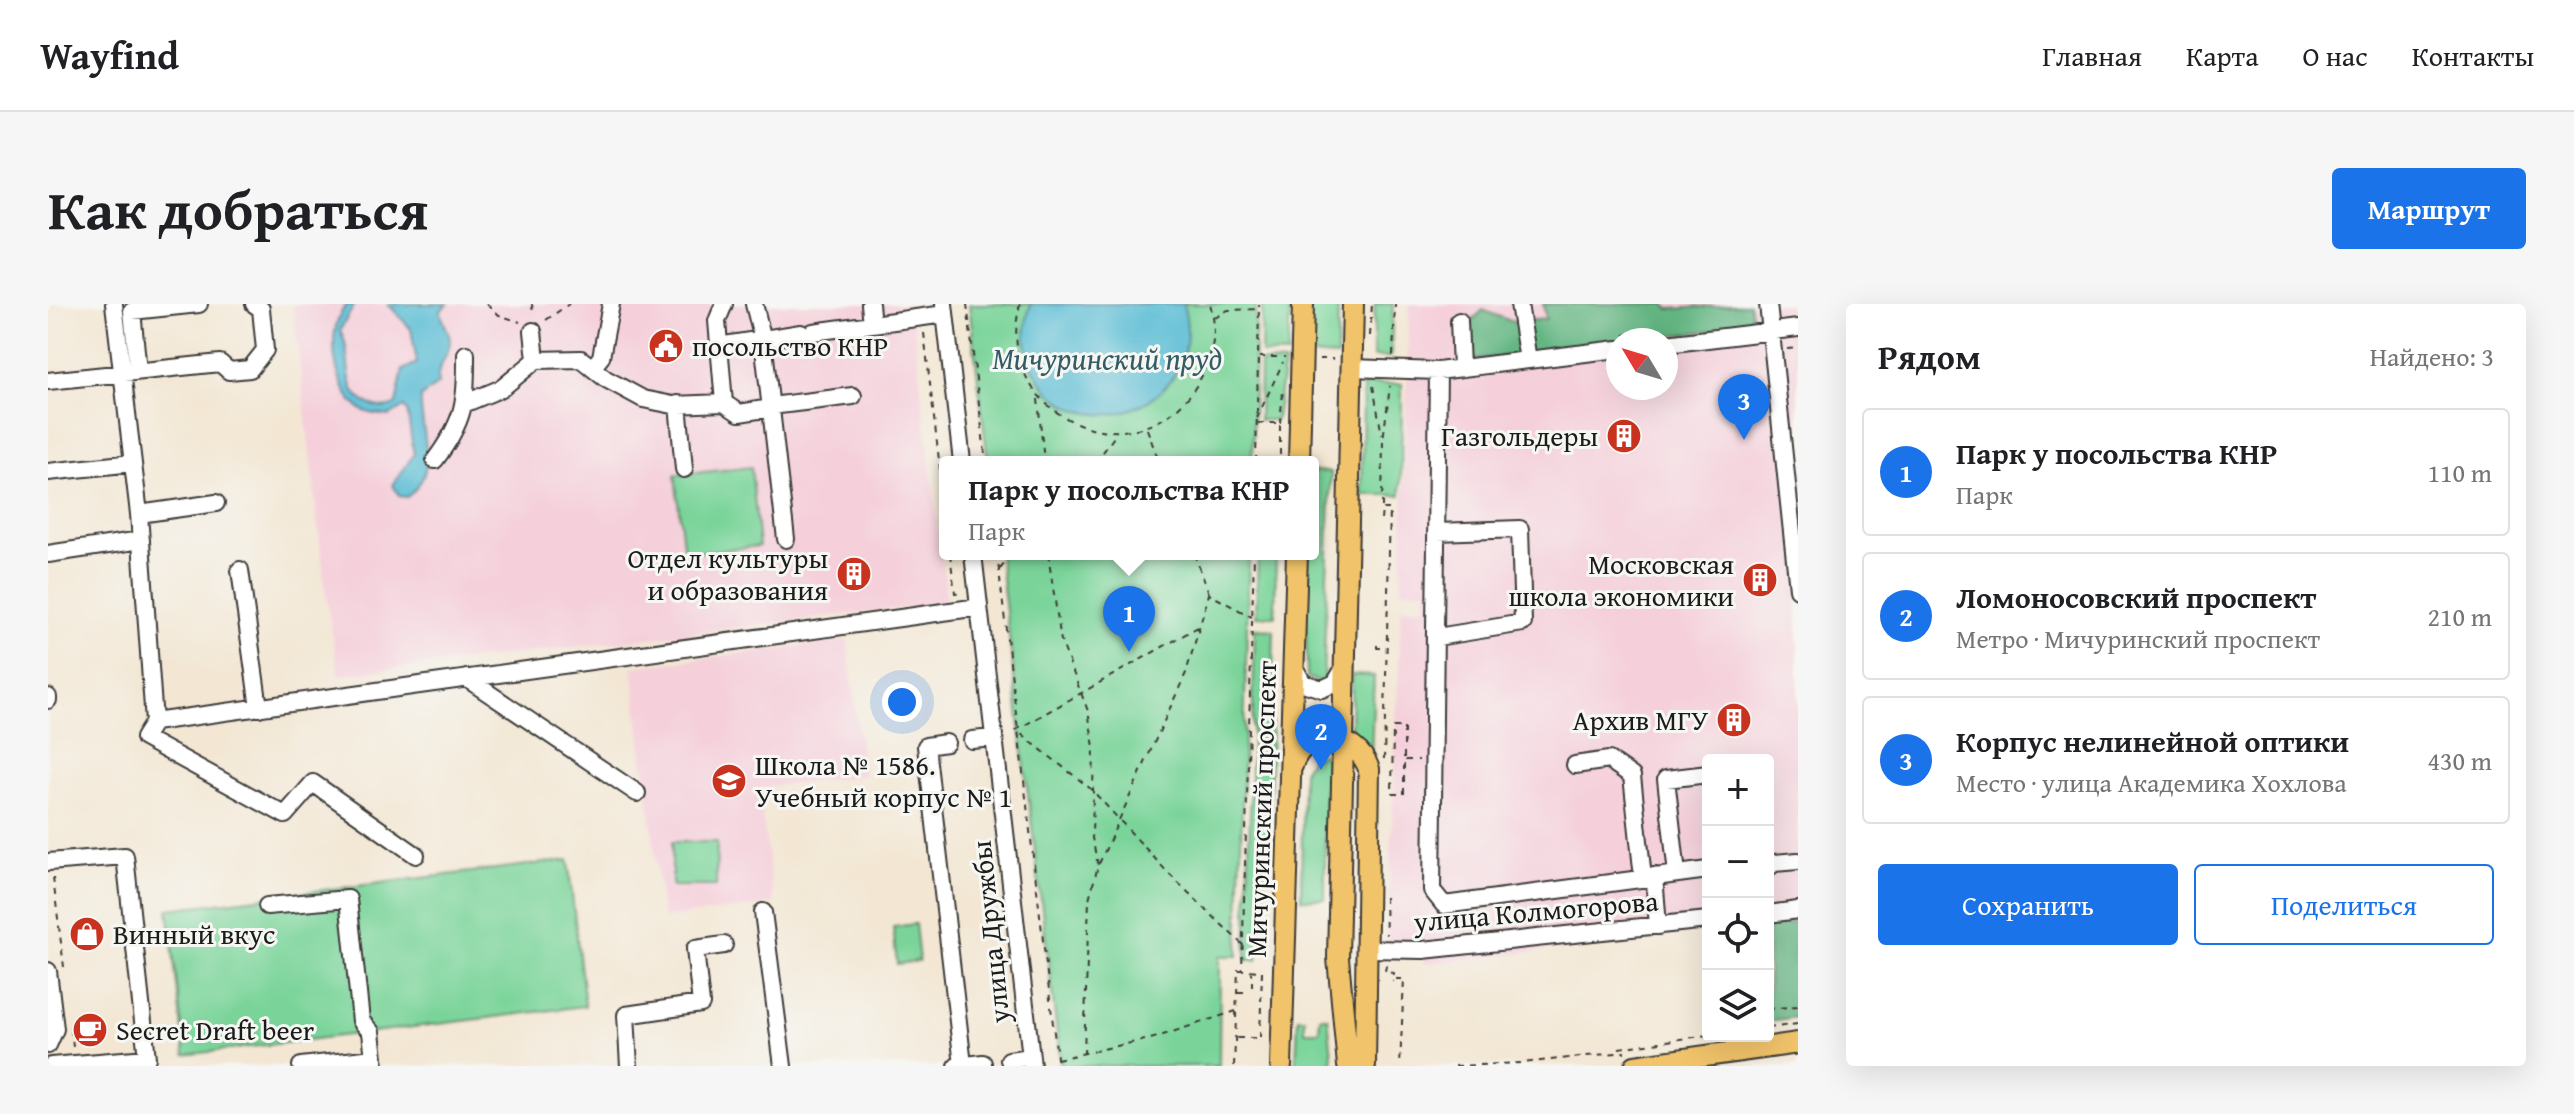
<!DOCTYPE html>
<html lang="ru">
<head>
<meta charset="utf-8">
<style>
	:root { --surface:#fff; --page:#f6f6f6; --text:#202124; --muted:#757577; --line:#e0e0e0; --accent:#1a73e8 }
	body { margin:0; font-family:"Gentium Book Plus",serif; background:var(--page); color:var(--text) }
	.controls { position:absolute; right:24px; bottom:24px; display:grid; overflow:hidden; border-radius:8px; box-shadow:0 8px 32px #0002 }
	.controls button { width:72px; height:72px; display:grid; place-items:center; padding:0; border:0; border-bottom:2px solid var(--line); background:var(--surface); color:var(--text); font:40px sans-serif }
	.compass { position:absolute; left:1558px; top:24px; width:72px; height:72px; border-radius:50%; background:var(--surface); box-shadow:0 8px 32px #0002; rotate:308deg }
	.you { position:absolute; left:854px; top:398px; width:28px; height:28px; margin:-20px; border:6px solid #fff; border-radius:50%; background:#1a73e8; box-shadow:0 0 0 12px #1a73e833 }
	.badge { display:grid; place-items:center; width:52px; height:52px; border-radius:50%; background:var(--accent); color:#fff; font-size:26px; font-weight:700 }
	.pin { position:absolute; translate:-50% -66px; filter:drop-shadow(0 2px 4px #0008) }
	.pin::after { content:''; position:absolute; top:42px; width:28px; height:24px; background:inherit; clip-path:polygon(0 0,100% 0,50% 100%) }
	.popup { position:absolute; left:891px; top:152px; width:380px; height:104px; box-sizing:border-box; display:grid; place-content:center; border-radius:8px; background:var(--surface); filter:drop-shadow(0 2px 6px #0005); font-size:26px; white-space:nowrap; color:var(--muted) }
	.popup b { font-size:30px; color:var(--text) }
	.popup::after { content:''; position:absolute; left:50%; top:100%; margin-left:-16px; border:16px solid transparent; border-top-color:var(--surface) }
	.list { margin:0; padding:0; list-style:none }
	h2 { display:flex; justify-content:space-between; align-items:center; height:104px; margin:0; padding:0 32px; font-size:34px }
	h2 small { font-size:26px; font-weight:400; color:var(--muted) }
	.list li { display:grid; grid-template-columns:52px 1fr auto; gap:24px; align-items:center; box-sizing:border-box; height:128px; margin:0 16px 16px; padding:0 16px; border:2px solid var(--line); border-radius:8px }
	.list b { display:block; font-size:30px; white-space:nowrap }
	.list p { margin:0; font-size:26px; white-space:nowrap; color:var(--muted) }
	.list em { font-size:26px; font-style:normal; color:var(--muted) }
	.actions { display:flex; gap:16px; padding:24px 32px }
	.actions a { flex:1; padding:18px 0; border:2px solid var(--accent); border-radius:8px; text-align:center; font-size:28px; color:var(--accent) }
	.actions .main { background:var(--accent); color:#fff }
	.icon { flex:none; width:44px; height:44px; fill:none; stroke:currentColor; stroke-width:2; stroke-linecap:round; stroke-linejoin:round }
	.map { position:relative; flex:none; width:1750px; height:762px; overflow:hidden; border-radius:8px }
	header { display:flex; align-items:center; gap:48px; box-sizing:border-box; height:112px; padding:0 40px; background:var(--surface); border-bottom:2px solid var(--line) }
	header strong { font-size:38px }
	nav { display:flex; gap:44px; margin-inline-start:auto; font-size:28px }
	.intro { display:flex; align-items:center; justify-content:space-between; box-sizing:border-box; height:192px; padding:0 48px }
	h1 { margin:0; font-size:56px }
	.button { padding:20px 36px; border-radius:8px; background:var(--accent); color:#fff; font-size:28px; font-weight:700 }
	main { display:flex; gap:48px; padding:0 48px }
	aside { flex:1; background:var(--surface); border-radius:8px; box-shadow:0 8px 32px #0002 }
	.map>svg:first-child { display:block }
	.built { fill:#f5cfda; fill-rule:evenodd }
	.green { fill:#7ad49a; stroke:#4b785b; stroke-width:2 }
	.forest { fill:#63b682; stroke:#40694f; stroke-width:2 }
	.water { fill:#56bbd4; stroke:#396c78; stroke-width:2 }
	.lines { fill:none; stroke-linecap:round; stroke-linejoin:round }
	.minor-casing { stroke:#3c3a38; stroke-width:20 }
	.major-casing { stroke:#3c3a38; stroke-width:24 }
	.path { stroke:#3c3a38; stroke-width:2; stroke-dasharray:6 6; stroke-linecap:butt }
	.minor { stroke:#fff; stroke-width:16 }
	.major { stroke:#f1c36a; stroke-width:20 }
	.labels { text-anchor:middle; stroke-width:6; stroke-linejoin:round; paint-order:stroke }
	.poi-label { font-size:28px; fill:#1c1c1c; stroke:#f6f6f2; text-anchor:start }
	.street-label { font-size:28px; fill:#1c1c1c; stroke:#f6f6f2 }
	.water-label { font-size:30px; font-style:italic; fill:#335c66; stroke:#f6f6f2 }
</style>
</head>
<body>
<header>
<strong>Wayfind</strong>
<nav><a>Главная</a><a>Карта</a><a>О нас</a><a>Контакты</a></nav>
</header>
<div class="intro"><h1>Как добраться</h1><a class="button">Маршрут</a></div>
<main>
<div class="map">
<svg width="1750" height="762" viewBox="0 0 1750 762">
	<rect width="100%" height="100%" fill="#f6f6f2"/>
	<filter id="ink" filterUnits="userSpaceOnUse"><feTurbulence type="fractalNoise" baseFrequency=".0125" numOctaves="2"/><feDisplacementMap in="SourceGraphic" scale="16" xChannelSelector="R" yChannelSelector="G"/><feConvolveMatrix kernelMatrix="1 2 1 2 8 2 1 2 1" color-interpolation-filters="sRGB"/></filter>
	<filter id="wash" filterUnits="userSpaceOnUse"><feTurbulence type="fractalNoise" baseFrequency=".006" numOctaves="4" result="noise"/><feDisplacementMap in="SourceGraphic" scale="32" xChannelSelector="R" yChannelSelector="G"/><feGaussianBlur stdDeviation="1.8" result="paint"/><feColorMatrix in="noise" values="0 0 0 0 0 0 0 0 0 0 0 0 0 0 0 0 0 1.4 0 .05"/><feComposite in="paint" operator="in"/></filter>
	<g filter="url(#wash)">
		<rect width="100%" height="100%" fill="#f3e7d4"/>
		<path class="built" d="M245,0H863L899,299L291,371L278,292Z
			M1361,0H1750V713L1720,717V456H1660V627L1376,660L1374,638L1339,640L1353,304L1377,303L1378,286H1353ZM1570,36H1618V84H1570Z
			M799,336L816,471L711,484L726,600L615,614L584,363Z"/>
		<path class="green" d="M921,0H1208L1204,158H940Z
			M1214,0H1242L1240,51L1213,50Z
			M1260,0H1290L1289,53L1259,51Z
			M1327,0H1345L1343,53H1325Z
			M1212,58L1236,59L1228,116H1211Z
			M1315,80H1354L1353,191H1314Z
			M703,163L711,242L636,250L627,171Z
			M1265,167L1283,168L1275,378L1259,374L1257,250H1265Z
			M951,250H1201L1190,652H1172L1171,762H1013Z
			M1210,250H1228L1227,312H1208Z
			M1207,325L1226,326L1221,530L1209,656H1198Z
			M1304,371L1326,372L1323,454L1303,425Z
			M1277,450V595H1253L1255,467L1263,454Z
			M624,538H669L668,582H624Z
			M520,556L537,702L137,751L120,605Z
			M867,620L871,657L849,660L845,623Z
			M1272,713H1280L1285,762H1248L1250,714H1257V727H1271Z"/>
		<path class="forest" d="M1495,0H1617L1622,5L1701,0L1706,21L1420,57L1418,23L1435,6L1465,18L1498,15Z
			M1750,618V713L1720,717V621Z"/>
		<path class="water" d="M300,0H307L292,26C307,51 290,90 324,101C333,104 340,105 348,100L355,66L369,59L363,25L340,0H400L393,6C393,18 402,26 402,37C401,55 388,59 390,80L373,93C371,129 394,166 359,193L351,192L345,181L366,150L359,107L356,103L342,112C332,111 319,110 311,104C286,85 275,22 300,0Z
			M983,0H1135C1163,99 1031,155 986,65C976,45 975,22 983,0Z"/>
	</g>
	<g filter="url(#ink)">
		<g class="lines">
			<defs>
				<path id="minor" d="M66,0L91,210L106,418L931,303
					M676,0L669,17L676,99L691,109L723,104
					M706,0L715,36L738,235
					M822,0L824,20L897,10
					M896,0L914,158
					M1471,0L1480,56
					M1720,0L1750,285
					M1411,17L1413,63
					M485,27L488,56L533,55L558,75L595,95L625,101L676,99
					M765,28L824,20
					M1618,40L1750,24
					M670,42L753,29
					M544,64L553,53L563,0
					M1303,64L1390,67L1570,45
					M90,67L84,7L151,0
					M1390,67L1384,586L1396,601L1660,566
					M0,77L172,59L181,67L202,65L217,46L213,5L206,0
					M418,99L454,84L488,56
					M630,100L636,165
					M723,102L805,92
					M387,156C417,116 418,98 418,50
					M0,168L85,159
					M91,210L168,199
					M1389,228L1472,225L1475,319L1389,333
					M0,250L93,236
					M925,250L984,762
					M192,266L211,404
					M1246,363L1255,379L1274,385L1287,379L1296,364
					M418,374L589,489
					M0,393V396
					M106,418L96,434L237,511L265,479L368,551
					M924,436L946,434
					M898,439L878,442L915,761
					M1527,461L1561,456L1584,472L1595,574
					M0,558L77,552L99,754L3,762
					M1720,564L1726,559L1750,557
					M1629,570L1618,475L1660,470
					M1606,572L1610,622
					M219,602L300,595L313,717L323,728L326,754
					M715,608L735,762
					M1720,610L1750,606
					M1320,645L1375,646L1660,616
					M0,667L7,725L0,741
					M961,756L983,753
					M253,762L326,754L327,762
					M581,762L578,711L653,700L647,645L676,641
					M909,762L935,759"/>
				<path id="major" d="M1251,158L1255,0
					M1244,462C1256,421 1308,429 1321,465L1317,762
					M1233,762L1249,250
					M1300,762L1290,654L1305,0
					M1587,762L1750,739"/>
			</defs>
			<use href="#minor" class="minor-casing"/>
			<use href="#major" class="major-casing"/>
			<path class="path" d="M439,0L451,11L472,18
				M484,0L485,11
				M919,0L938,158
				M972,0C941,122 1108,180 1157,65C1166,43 1169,23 1162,0
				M1167,14L1180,6L1211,5
				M498,16L521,0
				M876,29L897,207
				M1576,31L1610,27
				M1322,32L1324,0
				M1739,45L1750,44
				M1345,52L1347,0
				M1211,53H1237
				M1271,55H1285
				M1325,82L1334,131
				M990,95L996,158
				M1209,114L1235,58
				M1210,119H1232V158
				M1232,119L1235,86
				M1099,125L1111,158
				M1048,158L1068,130
				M1208,158L1211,0
				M1334,203L1335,136L1342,82
				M1333,216L1334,205H1342L1336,455
				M902,250L907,289L915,288
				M949,250L1010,762
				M1000,250L1013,337L1040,407L1046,443L1044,534L1050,561
				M1146,250L1161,289
				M952,265L965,250
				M1150,323L968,426L1043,485L1122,571L1195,641
				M1329,341V344H1337
				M1345,423H1356V490H1344Z
				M1357,456H1371
				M5,574L16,663
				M1337,593L1338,631
				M1720,632L1728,625
				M1338,661L1337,668L1346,669L1345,678
				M1348,675H1356L1352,762
				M1204,683V668
				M1190,688H1196V693
				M1720,705L1750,702
				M1720,724L1750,720
				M23,725L25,743
				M1189,734H1212L1214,667L1195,666
				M1571,744L1660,731
				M1036,750L1041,595L1050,562L1138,369L1161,290L1204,313
				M1009,755L1106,734L1188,707
				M1186,762L1190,666H1194L1206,250
				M1407,762L1474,759L1577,748"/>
			<use href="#minor" class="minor"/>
			<use href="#major" class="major"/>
		</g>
	</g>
	<defs>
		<symbol id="civic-disc" viewBox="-11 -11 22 22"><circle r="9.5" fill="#c8321e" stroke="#f6f6f2"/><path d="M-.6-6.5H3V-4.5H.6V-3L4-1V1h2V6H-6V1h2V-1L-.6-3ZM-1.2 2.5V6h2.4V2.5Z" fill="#fff"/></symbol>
		<symbol id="building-disc" viewBox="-11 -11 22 22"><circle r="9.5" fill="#c8321e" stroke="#f6f6f2"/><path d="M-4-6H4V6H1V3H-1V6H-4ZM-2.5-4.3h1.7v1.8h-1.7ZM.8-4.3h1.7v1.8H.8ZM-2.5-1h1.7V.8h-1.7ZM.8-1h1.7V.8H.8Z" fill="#fff"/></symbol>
		<symbol id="school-disc" viewBox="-11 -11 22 22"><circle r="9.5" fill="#c8321e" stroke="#f6f6f2"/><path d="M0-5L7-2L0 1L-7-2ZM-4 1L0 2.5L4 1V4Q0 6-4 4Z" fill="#fff"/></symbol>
		<symbol id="shop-disc" viewBox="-11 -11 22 22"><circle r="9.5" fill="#c8321e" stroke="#f6f6f2"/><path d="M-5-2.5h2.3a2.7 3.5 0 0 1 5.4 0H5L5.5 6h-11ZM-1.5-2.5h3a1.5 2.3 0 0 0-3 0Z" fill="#fff"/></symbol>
		<symbol id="cafe-disc" viewBox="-11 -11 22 22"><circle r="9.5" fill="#c8321e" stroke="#f6f6f2"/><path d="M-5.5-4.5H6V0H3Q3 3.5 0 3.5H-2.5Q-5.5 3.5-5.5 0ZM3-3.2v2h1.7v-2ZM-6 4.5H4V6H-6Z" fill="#fff"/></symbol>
	</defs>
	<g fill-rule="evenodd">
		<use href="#civic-disc" x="598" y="22" width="40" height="40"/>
		<use href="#building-disc" x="1556" y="112" width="40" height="40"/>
		<use href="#building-disc" x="786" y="250" width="40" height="40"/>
		<use href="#building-disc" x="1692" y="256" width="40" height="40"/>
		<use href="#building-disc" x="1666" y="396" width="40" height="40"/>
		<use href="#school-disc" x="661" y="457" width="40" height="40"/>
		<use href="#shop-disc" x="19" y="610" width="40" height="40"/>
		<use href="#cafe-disc" x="22" y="706" width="40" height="40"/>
	</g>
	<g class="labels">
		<g class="poi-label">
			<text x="644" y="52">посольство КНР</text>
			<text x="1550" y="142" text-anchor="end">Газгольдеры</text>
			<text x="780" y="264" text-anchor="end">Отдел культуры<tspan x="780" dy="32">и образования</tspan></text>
			<text x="1686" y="270" text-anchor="end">Московская<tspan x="1686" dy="32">школа экономики</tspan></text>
			<text x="1660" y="426" text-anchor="end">Архив МГУ</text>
			<text x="707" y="471">Школа № 1586.<tspan x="707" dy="32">Учебный корпус № 1</tspan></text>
			<text x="65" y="640">Винный вкус</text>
			<text x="68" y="736">Secret Draft beer</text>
		</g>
		<g class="street-label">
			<text transform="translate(1213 505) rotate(-88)" y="10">Мичуринский проспект</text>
			<text transform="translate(1488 607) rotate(-5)" y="10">улица Колмогорова</text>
			<text transform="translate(942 628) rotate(-96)" y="10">улица Дружбы</text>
		</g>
		<g class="water-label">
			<text x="1059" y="65">Мичуринский пруд</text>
		</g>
	</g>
</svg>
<div class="controls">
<button>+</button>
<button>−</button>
<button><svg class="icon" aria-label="locate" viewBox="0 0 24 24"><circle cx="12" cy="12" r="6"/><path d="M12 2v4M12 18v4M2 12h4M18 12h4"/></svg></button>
<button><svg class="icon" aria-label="layers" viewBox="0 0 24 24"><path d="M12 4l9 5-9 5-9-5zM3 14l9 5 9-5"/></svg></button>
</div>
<svg class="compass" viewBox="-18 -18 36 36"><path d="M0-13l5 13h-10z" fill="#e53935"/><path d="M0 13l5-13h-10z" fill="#757577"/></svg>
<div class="you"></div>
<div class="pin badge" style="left:1081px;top:348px">1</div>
<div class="popup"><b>Парк у посольства КНР</b>Парк</div>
<div class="pin badge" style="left:1273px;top:466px">2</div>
<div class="pin badge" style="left:1696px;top:136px">3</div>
</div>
<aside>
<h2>Рядом<small>Найдено: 3</small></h2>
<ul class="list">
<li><span class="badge">1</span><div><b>Парк у посольства КНР</b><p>Парк</p></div><em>110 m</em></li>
<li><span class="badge">2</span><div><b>Ломоносовский проспект</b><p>Метро · Мичуринский проспект</p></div><em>210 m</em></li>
<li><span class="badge">3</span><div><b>Корпус нелинейной оптики</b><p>Место · улица Академика Хохлова</p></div><em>430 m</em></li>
</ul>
<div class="actions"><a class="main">Сохранить</a><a>Поделиться</a></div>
</aside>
</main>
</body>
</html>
